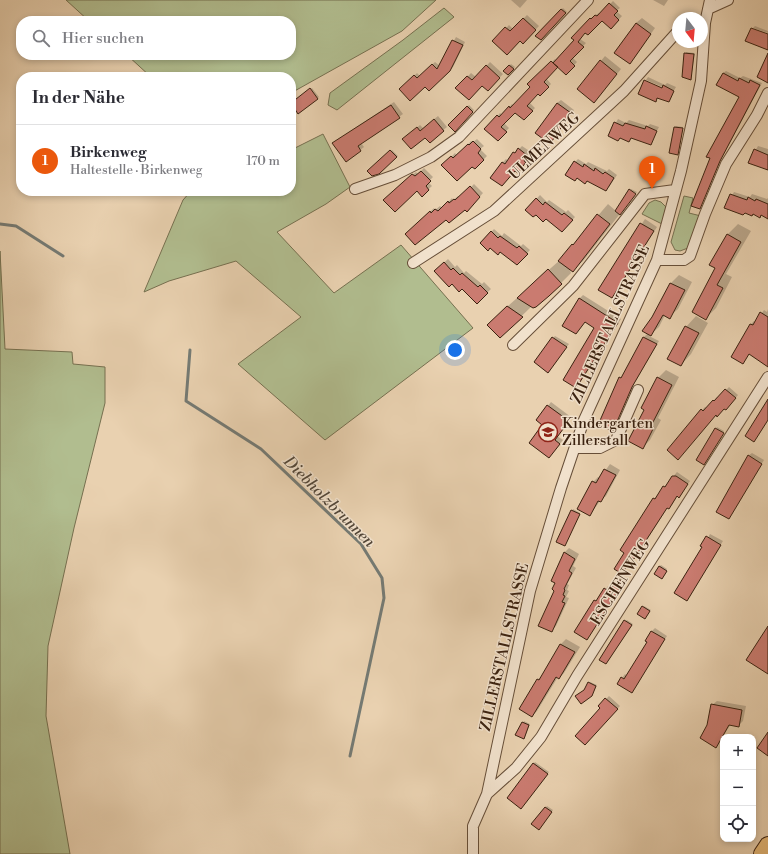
<!DOCTYPE html>
<html lang="de">
<head>
<meta charset="utf-8">
<style>
	:root { --surface:#fff; --page:#f2f2f3; --text:#2b2b33; --muted:#7c7c81; --line:#e1e1e2; --accent:#ea580c }
	body { margin:0; font-family:"Libre Bodoni",serif; background:var(--page); color:var(--text) }
	.controls { position:absolute; right:12px; bottom:12px; display:grid; overflow:hidden; border-radius:8px; box-shadow:0 2px 6px #0003 }
	.controls button { width:36px; height:36px; display:grid; place-items:center; padding:0; border:0; border-bottom:1px solid var(--line); background:var(--surface); color:var(--text); font:20px sans-serif }
	.compass { position:absolute; left:672px; top:12px; width:36px; height:36px; border-radius:50%; background:var(--surface); box-shadow:0 2px 6px #0003; rotate:164deg }
	.you { position:absolute; left:455px; top:350px; width:14px; height:14px; margin:-10px; border:3px solid #fff; border-radius:50%; background:#1a73e8; box-shadow:0 0 0 6px #1a73e833 }
	.badge { display:grid; place-items:center; width:26px; height:26px; border-radius:50%; background:var(--accent); color:#fff; font-size:13px; font-weight:700 }
	.pin { position:absolute; translate:-50% -33px; filter:drop-shadow(0 1px 2px #0008) }
	.pin::after { content:''; position:absolute; top:21px; width:14px; height:12px; background:inherit; clip-path:polygon(0 0,100% 0,50% 100%) }
	.list { margin:0; padding:0; list-style:none }
	h2 { display:flex; justify-content:space-between; align-items:center; height:52px; margin:0; padding:0 16px; font-size:17px }
	h2 small { font-size:13px; font-weight:400; color:var(--muted) }
	.list li { display:grid; grid-template-columns:26px 1fr auto; gap:12px; align-items:center; box-sizing:border-box; height:72px; padding:0 16px; border-top:1px solid var(--line) }
	.list b { display:block; font-size:15px; white-space:nowrap }
	.list p { margin:0; font-size:13px; white-space:nowrap; color:var(--muted) }
	.list em { font-size:13px; font-style:normal; color:var(--muted) }
	.icon { flex:none; width:22px; height:22px; fill:none; stroke:currentColor; stroke-width:2; stroke-linecap:round; stroke-linejoin:round }
	.map { position:relative; flex:none; width:768px; height:854px; overflow:hidden }
	.search { position:absolute; background:var(--surface); box-shadow:0 2px 6px #0003; left:16px; top:16px; width:280px; height:44px; display:flex; align-items:center; gap:10px; box-sizing:border-box; padding:0 14px; border-radius:16px; color:var(--muted); font-size:15px }
	.panel { position:absolute; background:var(--surface); box-shadow:0 2px 6px #0003; left:16px; top:72px; width:280px; height:124px; border-radius:16px }
	.map>svg:first-child { display:block }
	.green { fill:#b1bd8f; stroke:#767050 }
	.shadow { fill:#0003 }
	.lines { fill:none; stroke-linecap:round; stroke-linejoin:round }
	.stream { stroke:#757a73; stroke-width:3 }
	.building { fill:#ca7b70; stroke:#3b2210 }
	.street-casing { stroke:#664e38; stroke-width:12 }
	.primary-casing { stroke:#3b2210; stroke-width:18 }
	.street { stroke:#f1e1cc; stroke-width:10 }
	.primary { stroke:#e4b878; stroke-width:16 }
	.labels { text-anchor:middle; stroke-width:3; stroke-linejoin:round; paint-order:stroke }
	.street-label { font-size:15px; fill:#3b2210; stroke:#f1e1cc }
	.poi-label { font-size:15px; fill:#3b2210; stroke:#f1e1cc; text-anchor:start }
	.water-label { font-size:16px; font-style:italic; fill:#534739; stroke:#f1e1cc }
</style>
</head>
<body>
<div class="map">
<svg width="768" height="854" viewBox="0 0 768 854">
	<rect width="100%" height="100%" fill="#e9d1b0"/>
	<filter id="stains"><feTurbulence type="fractalNoise" baseFrequency=".005" numOctaves="4"/><feColorMatrix values="0 0 0 0 .2 0 0 0 0 .09 0 0 0 0 .02 0 0 0 .5 -.17"/></filter>
	<radialGradient id="worn" r=".72"><stop offset=".6" stop-color="#630" stop-opacity="0"/><stop offset="1" stop-color="#630" stop-opacity=".3"/></radialGradient>
	<path class="green" d="M66,0H436L402,31L291,93V77H151L127,55H291V21H89Z
		M444,8L454,17L337,110L328,105L330,93L403,40Z
		M323,134L350,187L326,204L277,232L334,293L401,245L473,328L325,440L238,364L301,317L236,261L169,281L144,292L183,200L191,191H291V150Z
		M684,196L693,198L689,213L701,216L688,248L680,251L675,250L671,242Z
		M655,200L661,202L666,207L662,224L642,214L649,203Z
		M0,251L5,349L72,352L73,364L105,367V403L74,528L48,646L46,716L70,854H0Z"/>
	<path class="shadow" d="M511,0H527L520,8Z
		M653,0H668L664,6Z
		M613,1L620,8L616,11L622,16L611,28L602,20L585,32L580,39L586,43L572,57L577,62L566,74L558,66L546,78L551,84L540,95L538,93L529,102L535,108L524,119L515,111L504,123L509,128L498,140L486,129L500,113L502,115L512,104L514,106L531,87L528,84L555,59L556,60L575,40L572,38L591,18L599,13L600,14Z
		M563,8L567,12L541,39L536,35Z
		M527,15L539,26L523,43L520,40L494,41L509,25L513,29Z
		M642,18L655,28L634,58L636,23Z
		M755,26L768,31V33L753,28Z
		M456,37L465,42L453,67L429,90L425,85L401,89L417,73L420,76L435,62L440,66Z
		M686,52L695,53L691,79L683,76Z
		M605,56L621,69L598,98L578,89Z
		M490,62L503,74L488,90L482,84L457,88L471,73L476,77Z
		M511,64L515,67L508,74L505,71Z
		M726,71L740,78L743,76L762,83L722,158L699,208L740,96L723,73Z
		M648,77L665,85L667,83L676,87L668,101L658,98L655,101L639,93L666,91L667,89L646,80Z
		M312,88L319,97L299,112L293,102Z
		M561,100L574,110L553,139L557,103Z
		M394,102L403,114L361,143L364,147L346,161L333,143Z
		M469,105L474,110L455,130L449,125Z
		M438,116L447,127L430,141L426,136H407L420,125L423,128Z
		M618,119L626,123L629,120L648,126L650,124L659,127L650,144L632,138L629,141L621,137L609,136Z
		M676,126L683,127L678,154L675,127Z
		M477,139L484,146L480,149L487,156L475,168L472,165H443L455,153L457,156L471,141L473,142Z
		M522,146L531,152L521,168L491,177L503,162L506,159L508,161Z
		M758,146L768,149V167L749,162Z
		M392,150L398,156L379,173L368,172Z
		M578,159L586,164L588,162L607,171L609,169L617,175L609,187L588,180L575,162Z
		M424,168L433,177L428,182L432,186L422,195L417,189L387,197L416,172L418,174Z
		M474,184L483,193L467,211L465,208L446,218L406,234L434,208L435,210L440,206L442,208L452,198L453,200L458,196L460,198Z
		M631,189L637,192L583,261L572,271L569,268L571,273L561,283L536,307L532,306L500,337L499,314L560,260L608,204L616,211Z
		M734,192L750,197L752,194L767,199L768,198V217L745,212H734L725,208Z
		M540,195L547,202L549,200L566,212L568,210L575,217L562,231L546,218L526,210Z
		M645,219L657,227L612,297L600,289Z
		M738,224L751,231L726,274L732,277L716,308L706,318L716,268L710,264L728,234Z
		M494,229L502,236L504,233L521,246L523,244L530,250L517,264L501,251L481,243Z
		M448,259L455,267L457,265L464,273L466,271L482,284L484,282L491,289L477,302L462,288L435,271Z
		M679,275L692,282L678,309L669,317L665,315L659,327L649,336L659,341L634,384L612,430L620,378L624,376L644,337L648,333L653,317L671,283Z
		M583,295L621,319L576,387L596,328L585,321L576,333L579,299Z
		M768,309V365L750,353L743,363L732,357L751,324L754,321L755,322L764,310L767,312Z
		M696,316L708,323L691,354L681,365L686,327Z
		M555,336L569,344L548,371L552,339Z
		M666,370L679,377L658,418L661,420L650,440L643,447L645,409L642,408L658,378Z
		M729,387L738,395L729,406L669,449L702,410L705,407L707,408L717,397L718,398Z
		M551,402L571,417L557,436L563,440L549,457L544,425L537,420Z
		M717,427L724,431L705,462L716,429Z
		M752,453L764,460L732,514L748,456Z
		M610,464L620,470L606,496L600,501L590,515L593,482L598,477L600,478Z
		M677,472L690,481L682,493L679,496L678,495L672,505L668,507L637,555L633,557L622,573L626,552L654,499Z
		M573,509L580,513L566,543L572,511Z
		M710,534L723,541L687,600L703,547Z
		M569,548L579,554L573,566L576,568L567,584L569,585L567,590L569,591L566,597L569,598L556,626L551,631L556,583L552,581L565,552Z
		M661,565L667,569L663,576L659,567Z
		M620,576L627,579L587,639L595,601L599,599L608,586L612,589Z
		M644,606L651,610L646,616L643,607Z
		M627,620L633,624L606,663L625,621Z
		M655,628L667,636L631,692L622,678L625,674L627,676L649,642L651,632Z
		M566,639L580,647L564,673L559,678L558,677L537,711L532,716L537,680L543,675L561,644Z
		M590,682L597,685L593,693L586,690Z
		M609,696L620,706L585,744L601,708L599,706Z
		M717,701L746,706L743,721L738,726L731,724L716,747L708,725L712,705Z
		M524,721L530,724L525,737L517,735Z
		M535,762L549,772L523,806L508,798Z
		M547,806L553,810L540,827L533,824Z"/>
	<g class="lines">
		<path class="stream" d="M0,224L16,226L63,256
			M190,350L186,401L261,449L361,544L382,578L384,598L350,756"/>
	</g>
	<path class="building" d="M609,3L618,11L614,15L619,20L611,29L602,21L588,35L585,33L578,42L584,47L570,61L575,66L566,75L553,63L558,67L544,82L549,87L540,96L538,94L527,106L533,111L524,120L515,113L501,127L507,132L498,141L484,129L497,115L499,117L509,106L510,108L530,87L527,84L551,61L553,63L574,40L571,38L590,18L591,19L595,15L597,16Z
		M561,9L566,13L541,40L535,36Z
		M523,18L536,30L523,44L520,41L507,55L492,41L505,27L510,31Z
		M636,23L651,34L630,64L614,53Z
		M751,28L768,34V50L745,41Z
		M452,40L463,45L450,71L429,91L425,87L410,101L399,89L414,75L417,78L432,64L437,69Z
		M684,53L694,54L691,80L682,77Z
		M768,53V83L757,77Z
		M600,60L617,74L594,103L577,89Z
		M486,65L500,78L488,91L482,86L469,100L455,88L467,76L472,80Z
		M509,65L514,69L508,75L503,71Z
		M723,73L738,81L739,78L749,83L750,80L760,85L720,161L700,209L691,206L710,158L706,157L739,97L716,85Z
		M644,80L662,88L663,85L674,91L669,102L657,98L656,102L638,94Z
		M310,88L318,99L298,114L291,103Z
		M557,103L571,113L550,144L535,133Z
		M391,105L400,118L358,146L361,151L346,162L332,143Z
		M467,106L473,112L455,132L448,125Z
		M434,119L444,131L430,143L425,138L411,149L402,139L417,127L420,131Z
		M614,122L623,126L625,123L645,129L646,126L657,131L651,145L631,138L629,142L620,138L618,141L608,136Z
		M674,127L683,128L678,155L669,153Z
		M473,141L481,149L478,153L484,160L475,169L472,167L457,181L441,165L451,156L453,158L468,144L469,145Z
		M518,148L528,156L524,161L526,162L518,173L515,171L502,186L490,178L502,162L505,164L513,152L515,153Z
		M754,149L768,155V170L748,163Z
		M390,150L397,157L379,174L372,176L367,171Z
		M574,161L583,167L584,164L594,171L595,168L603,174L605,172L614,178L606,191L587,181L585,184L577,178L575,181L565,175Z
		M421,171L431,181L426,186L429,190L422,197L417,191L395,212L383,200L412,174L415,176Z
		M470,186L480,197L467,212L465,210L449,223L446,220L415,245L405,234L430,211L431,213L435,209L438,211L448,201L449,203L454,199L455,200Z
		M629,189L636,194L620,215L615,211Z
		M730,194L747,200L748,197L755,201L756,199L768,204V219L761,215L760,218L753,214L752,216L745,213L743,215L724,208Z
		M536,198L543,205L545,202L562,215L564,213L573,220L562,232L546,219L543,222L536,215L533,217L525,210Z
		M597,214L610,224L573,272L558,261L572,244L573,245Z
		M640,223L654,231L612,298L598,290Z
		M491,231L498,238L500,236L517,248L519,246L528,254L517,265L500,252L498,255L490,248L488,251L480,243Z
		M727,234L741,242L717,285L723,288L706,320L692,312L715,268L709,265Z
		M444,262L451,270L453,268L460,275L462,273L478,287L480,285L488,293L477,304L462,289L459,292L452,284L449,287L434,271Z
		M548,269L562,284L549,296L536,307L533,308L517,298Z
		M670,283L685,290L670,319L663,315L651,336L642,331L652,317Z
		M579,298L618,323L576,388L563,380L594,328L585,322L576,334L562,326Z
		M507,306L523,317L500,338L487,325Z
		M760,312L768,317V367L749,354L743,364L731,357L750,324L753,325Z
		M685,326L699,333L681,366L667,359Z
		M552,337L567,347L548,373L534,362Z
		M643,337L657,344L632,387L613,431L598,425L619,377L621,378Z
		M657,377L672,385L651,426L654,427L643,449L628,441L644,410L641,408Z
		M725,389L736,398L726,410L724,409L717,417L716,415L678,460L667,450L701,409L703,411L713,400L714,401Z
		M768,399V420L754,442L745,436Z
		M547,405L569,421L555,440L560,444L549,458L529,443L542,425L536,420Z
		M715,428L724,433L704,465L696,460Z
		M748,455L762,464L729,519L716,512Z
		M604,469L616,475L601,502L598,501L590,516L577,509L592,481L596,483Z
		M672,476H676L688,484L679,498L677,496L669,509L667,508L634,559L632,558L622,574L614,569L624,553L620,550L653,498L655,499L663,486L665,487Z
		M571,510L580,514L565,546L556,542Z
		M706,536L721,545L687,601L674,593L702,547L700,546Z
		M564,552L575,559L569,571L572,573L564,589L565,590L563,595L565,596L562,602L565,603L552,632L538,626L554,591L552,589L555,583L551,581Z
		M659,566L667,571L662,579L654,574Z
		M616,578L624,582L587,640L574,632L594,600L596,601L604,588L610,592Z
		M642,606L650,611L645,619L637,614Z
		M624,620L632,625L606,664L599,660Z
		M768,626V674L746,660Z
		M651,631L665,639L632,693L617,684L621,677L624,679L629,671L647,642L645,641Z
		M560,644L575,652L559,679L556,677L532,717L519,709L537,679L539,680Z
		M588,682L596,686L592,696L581,704L575,696L584,690Z
		M605,698L618,709L585,745L575,736L600,708L598,706Z
		M711,704L742,710L739,727L729,725L716,748L700,738L707,725Z
		M522,722L529,725L524,739L515,735Z
		M768,732V756L757,748Z
		M533,763L548,774L521,809L507,798Z
		M545,807L552,812L539,830L531,824Z"/>
	<g class="lines">
		<defs>
			<path id="street" d="M708,9L728,0
				M355,189L395,175L431,157L459,137L588,0
				M657,260H684L690,256L705,214L726,164L757,115L768,93
				M413,263L494,211L624,91L678,31
				M513,345L573,286L645,194L675,190
				M575,448H600L616,440L638,390
				M487,794L516,768L541,737L577,676L768,377
				M473,854V826L487,794L530,591L561,488L584,420L657,260L681,171L701,81L705,23L710,0"/>
			<path id="primary" d="M762,854L768,845"/>
		</defs>
		<use href="#street" class="street-casing"/>
		<use href="#primary" class="primary-casing"/>
		<use href="#street" class="street"/>
		<use href="#primary" class="primary"/>
	</g>
	<defs>
		<symbol id="school-ring" viewBox="-11 -11 22 22"><circle r="9.5" fill="#f1e1cc" stroke="#8f2418" stroke-width="1.5"/><path d="M0-5L7-2L0 1L-7-2ZM-4 1L0 2.5L4 1V4Q0 6-4 4Z" fill="#8f2418"/></symbol>
	</defs>
	<g fill-rule="evenodd">
		<use href="#school-ring" x="537" y="421" width="22" height="22"/>
	</g>
	<g class="labels">
		<g class="street-label">
			<text transform="translate(544 146) rotate(-43)" y="5">ULMENWEG</text>
			<text transform="translate(610 324) rotate(-66)" y="5">ZILLERSTALLSTRASSE</text>
			<text transform="translate(620 582) rotate(-58)" y="5">ESCHENWEG</text>
			<text transform="translate(504 647) rotate(-77)" y="5">ZILLERSTALLSTRASSE</text>
		</g>
		<g class="poi-label">
			<text x="562" y="428">Kindergarten<tspan x="562" dy="17">Zillerstall</tspan></text>
		</g>
		<g class="water-label">
			<text transform="translate(330 501) rotate(45)" y="6">Diebholzbrunnen</text>
		</g>
	</g>
	<rect width="100%" height="100%" filter="url(#stains)"/>
	<rect width="100%" height="100%" fill="url(#worn)"/>
</svg>
<div class="controls">
<button>+</button>
<button>−</button>
<button><svg class="icon" aria-label="locate" viewBox="0 0 24 24"><circle cx="12" cy="12" r="6"/><path d="M12 2v4M12 18v4M2 12h4M18 12h4"/></svg></button>
</div>
<svg class="compass" viewBox="-18 -18 36 36"><path d="M0-13l5 13h-10z" fill="#e53935"/><path d="M0 13l5-13h-10z" fill="#7c7c81"/></svg>
<div class="you"></div>
<div class="pin badge" style="left:652px;top:189px">1</div>
<div class="search"><svg class="icon" aria-label="search" viewBox="0 0 24 24"><circle cx="10" cy="10" r="6"/><path d="M15 15l6 6"/></svg>Hier suchen</div>
<section class="panel">
<h2>In der Nähe<small></small></h2>
<ul class="list">
<li><span class="badge">1</span><div><b>Birkenweg</b><p>Haltestelle · Birkenweg</p></div><em>170 m</em></li>
</ul>
</section>
</div>
</body>
</html>
